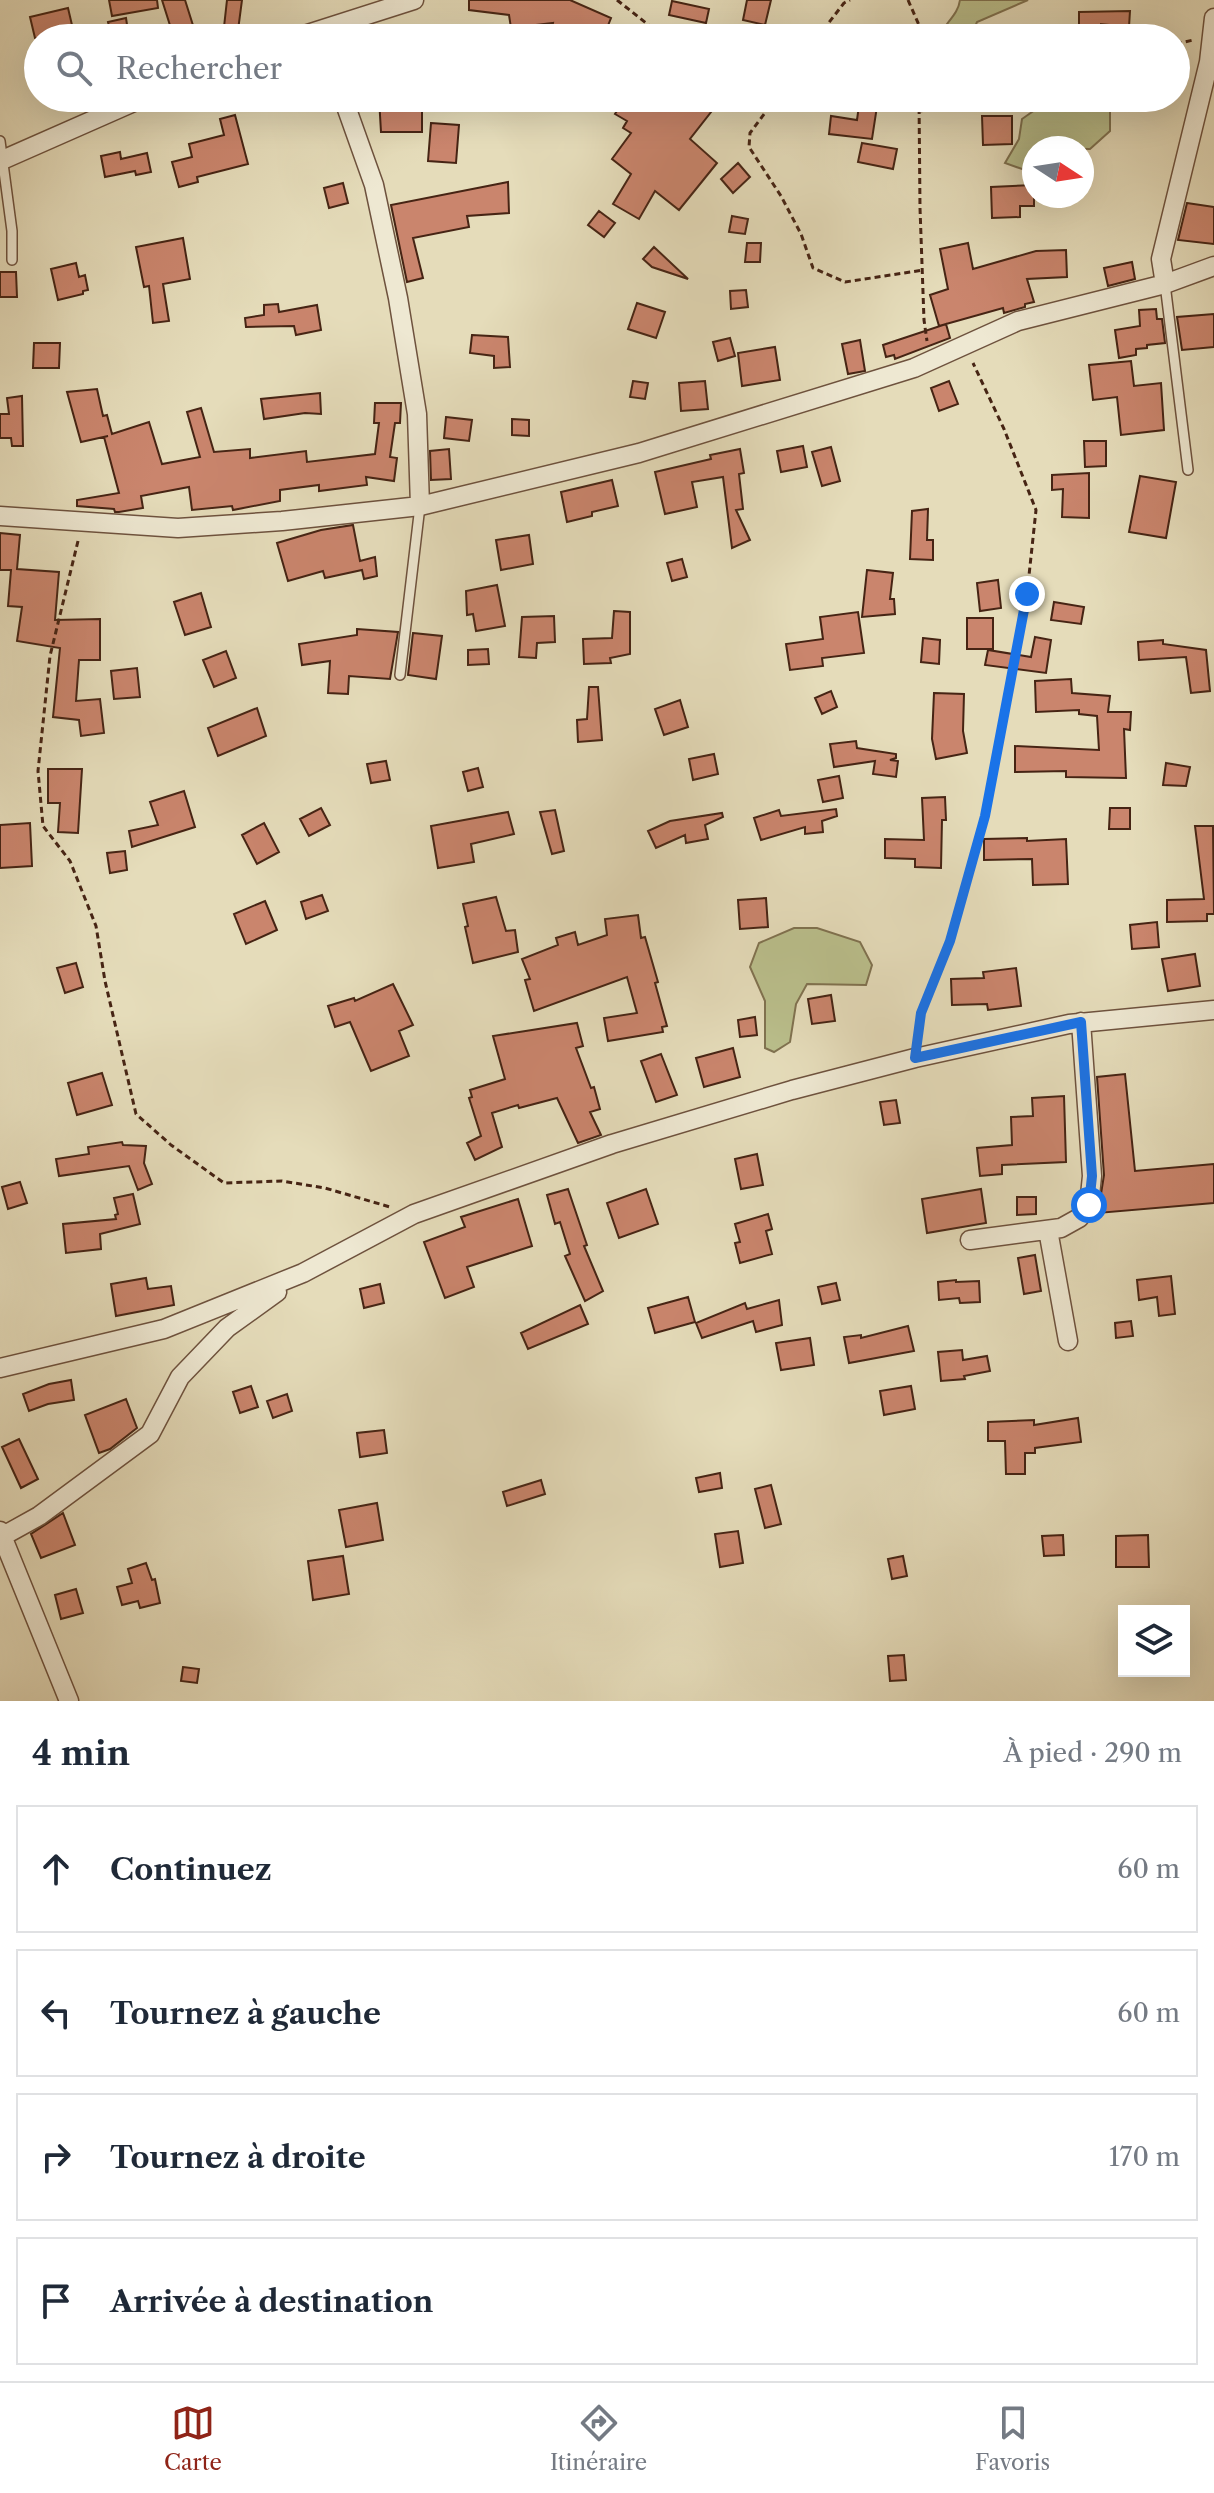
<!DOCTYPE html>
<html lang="fr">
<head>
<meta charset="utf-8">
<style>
	:root { --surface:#fff; --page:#f2f2f3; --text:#1f2937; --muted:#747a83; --line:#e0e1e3; --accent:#8f2418 }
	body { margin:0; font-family:"Libre Caslon Text",serif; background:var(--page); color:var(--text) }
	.controls { position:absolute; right:24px; bottom:24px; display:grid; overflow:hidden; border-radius:0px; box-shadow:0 8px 32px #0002 }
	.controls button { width:72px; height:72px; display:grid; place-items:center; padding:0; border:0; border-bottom:2px solid var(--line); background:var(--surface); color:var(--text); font:40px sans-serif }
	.compass { position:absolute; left:1022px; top:136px; width:72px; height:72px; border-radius:50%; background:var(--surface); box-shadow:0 8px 32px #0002; rotate:102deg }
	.stop { position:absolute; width:24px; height:24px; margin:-18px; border:6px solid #1a73e8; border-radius:50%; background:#fff }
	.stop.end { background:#1a73e8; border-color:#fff; box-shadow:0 2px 8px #0008 }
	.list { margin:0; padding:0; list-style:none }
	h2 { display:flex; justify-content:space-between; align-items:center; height:104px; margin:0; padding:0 32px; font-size:34px }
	h2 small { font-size:26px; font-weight:400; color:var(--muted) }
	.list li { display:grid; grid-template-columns:52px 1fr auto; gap:24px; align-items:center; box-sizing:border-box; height:128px; margin:0 16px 16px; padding:0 16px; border:2px solid var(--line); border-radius:0px }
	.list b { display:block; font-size:30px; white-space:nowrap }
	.list em { font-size:26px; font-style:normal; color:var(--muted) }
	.icon { flex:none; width:44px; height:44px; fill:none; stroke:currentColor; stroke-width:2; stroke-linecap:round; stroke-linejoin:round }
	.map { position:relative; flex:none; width:1214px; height:1701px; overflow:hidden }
	.search { position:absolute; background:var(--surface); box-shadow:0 8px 32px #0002; left:24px; right:24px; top:24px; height:88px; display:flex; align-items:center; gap:20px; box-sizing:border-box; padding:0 28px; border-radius:44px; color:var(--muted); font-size:30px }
	.sheet { height:680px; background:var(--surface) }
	nav { display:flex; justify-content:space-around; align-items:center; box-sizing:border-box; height:112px; border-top:2px solid var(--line); background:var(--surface); font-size:22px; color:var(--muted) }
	nav a { display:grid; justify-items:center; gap:4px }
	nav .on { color:var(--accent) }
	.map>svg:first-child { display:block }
	.green { fill:#babf8c; stroke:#807250; stroke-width:2 }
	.building { fill:#ca856d; stroke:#462414; stroke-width:2 }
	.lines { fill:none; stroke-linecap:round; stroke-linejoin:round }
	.service-casing { stroke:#6e523e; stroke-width:12 }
	.minor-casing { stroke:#6e523e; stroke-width:21 }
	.path { stroke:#462414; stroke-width:3; stroke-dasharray:6 4; stroke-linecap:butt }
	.service { stroke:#eee8d2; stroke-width:9 }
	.minor { stroke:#eee8d2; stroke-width:18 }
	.route { stroke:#1a73e8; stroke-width:10 }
</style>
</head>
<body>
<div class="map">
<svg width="1214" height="1701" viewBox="0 0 1214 1701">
	<rect width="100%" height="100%" fill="#e5dcba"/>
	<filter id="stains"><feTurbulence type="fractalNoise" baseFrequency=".0025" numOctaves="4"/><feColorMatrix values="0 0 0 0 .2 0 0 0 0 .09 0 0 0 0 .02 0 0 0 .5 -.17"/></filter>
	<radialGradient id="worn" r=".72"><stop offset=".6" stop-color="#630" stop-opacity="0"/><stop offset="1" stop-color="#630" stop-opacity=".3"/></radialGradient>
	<path class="green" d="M960,0H1028L977,22L970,38H939C944,23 958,16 960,0Z
		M1052,98H1105L1110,107V131L1090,149L1034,148V165L1022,169L1005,163L1019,139L1022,119Z
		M794,928H817L860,942L872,965L866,985L807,984L796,1004L790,1042L774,1052L765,1048V1001L750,967L759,943Z"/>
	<path class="building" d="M109,0H157L158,8L112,16Z
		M162,0H185L197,38H174Z
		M227,0H242L237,38L223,36Z
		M469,0H570L611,18L603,38H550L553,23L511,28L509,15L469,10Z
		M747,0H771L765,25L743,20Z
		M672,1L709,9L706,23L669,15Z
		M68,8L75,38H35L30,17Z
		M1130,11L1129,27L1101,24V33H1079V12Z
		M126,18L129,38H112L108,22Z
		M379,98H422V132H381Z
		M625,98H722L690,139L717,163L679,210L655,191L639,219L613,204L631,174L612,159L631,133L623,128L627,121L615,114Z
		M860,98L878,100L872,139L829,134L831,116L857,120Z
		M235,115L248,164L197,177L198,182L179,187L172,162L192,157L189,144L224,135L220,119Z
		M982,116H1012V144L983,145Z
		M431,123L459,125L456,163L428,161Z
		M862,143L897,149L893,169L858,162Z
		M120,152L121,159L147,153L151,172L136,175L135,171L105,177L101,156Z
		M738,163L750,177L733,193L721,179Z
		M508,182L509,213L467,216L469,227L413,238L423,278L407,282L391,205Z
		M343,183L348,203L329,208L324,188Z
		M1034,185V206H1020V217L992,218L991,187Z
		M1187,203L1214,207V244L1178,240Z
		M599,211L615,223L604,237L588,225Z
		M732,216L748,219L745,234L729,232Z
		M183,238L190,279L163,284L169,321L153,323L149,286L144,287L136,247Z
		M747,243H761L760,262H745Z
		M968,243L973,269L1036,251L1066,250L1067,277L1027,279L1034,302L1025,304V307L1004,313L1003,308L939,326L930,295L948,289L940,249Z
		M654,247L688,279L652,267L643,259Z
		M1132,262L1135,279L1108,286L1104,268Z
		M76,263L79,277L85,275L88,290L83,291V294L58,300L51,269Z
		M0,272H16L17,297H0Z
		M746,290L748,307L731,309L730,291Z
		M637,303L665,312L656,338L628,329Z
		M278,304L279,312L317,305L321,330L296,335L294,326L246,327L245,318L264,315V305Z
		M1156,309L1157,319H1162L1165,343L1147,345V348L1136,349V355L1119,358L1115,330L1140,326L1139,310Z
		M1214,314V347L1182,350L1177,317Z
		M946,324L950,338L895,359L894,355L886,357L883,345Z
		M472,335L508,337L510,367L494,368V356L470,353Z
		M730,338L735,356L718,361L713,342Z
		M860,340L865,371L848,374L842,344Z
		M34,343H60L59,368H33Z
		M775,347L780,380L742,386L738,353Z
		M1131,361L1134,386L1161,383L1164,430L1121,435L1117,397L1093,400L1089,365Z
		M633,381L648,383L645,399L630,397Z
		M705,381L708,409L681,411L679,383Z
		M949,381L958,404L939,411L931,388Z
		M97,389L103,416L107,415L112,434L149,422L162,464L200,457L187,412L201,408L214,452L250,449V458L306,451L307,462L375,454L379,423H374L375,403H401L400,423H395L390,457L397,458L394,481L366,477L367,485L319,491V485L280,490V501L233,510L232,506L192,510L189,487L141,496L143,508L119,512H115L114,509L77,506V500L119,493L104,437L108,436L81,442L67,392Z
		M320,393L321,414L305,413L264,419L261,399Z
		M22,396L23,446H12L11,438H0V414H9L7,398Z
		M446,417L472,420L469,441L444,438Z
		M512,419L529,420V436L512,435Z
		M1084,441H1106V466L1085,467Z
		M803,446L807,467L781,472L777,451Z
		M831,447L840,481L822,486L812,452Z
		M449,449L451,479L431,480L430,451Z
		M740,449L744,473L739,474L743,509L736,510L750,540L732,548L723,477L692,482L697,507L665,514L655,472L711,459L710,455Z
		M1089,473V518L1062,517L1063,489L1052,490V475Z
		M1140,476L1176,482L1166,538L1129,532Z
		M612,480L618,506L592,512V516L567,522L561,492Z
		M928,509L927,540H933V560L910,559L912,511Z
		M353,525L360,561L375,557L377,576L364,579L362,570L325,578L323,571L288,581L277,543L321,530Z
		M0,533L20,535L17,569L59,572L55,620L100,619V660H79L76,701L100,699L104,733L81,736L79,720L53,717L60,648L17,641L22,607L8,606L11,570H0Z
		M529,535L533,564L501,570L496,540Z
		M682,559L687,577L672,581L667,563Z
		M867,570L893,573L890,599H894L895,614L862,617Z
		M998,580L1001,608L980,611L977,583Z
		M497,585L505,626L476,631L473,614L467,615L466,591Z
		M201,593L211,627L185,635L174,602Z
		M1054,602L1084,607L1081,624L1051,620Z
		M614,611L630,612V654L610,658L611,663L584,664L583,639L612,638Z
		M858,612L864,653L822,658L823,666L790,670L786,644L823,639L820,617Z
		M554,616L555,642L537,643L536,658L519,657L522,617Z
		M967,618H993V649H967Z
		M357,629L398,632L390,679L349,676L348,694L328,693L330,661L302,665L299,644L357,635Z
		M413,633L442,636L436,679L408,675Z
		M1035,637L1051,640L1046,673L985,665L988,650L1031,657Z
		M923,638L940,640L939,664L921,662Z
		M1163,640V644L1206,650L1210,691L1191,693L1186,657L1139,660L1138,642Z
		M488,649L489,664L468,665V650Z
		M226,651L236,678L214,687L203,660Z
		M137,668L140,697L114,699L111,671Z
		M1071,679L1072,693L1110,696L1108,712H1131L1130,730L1124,729L1126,778L1066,777V771L1015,772V746L1099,750L1097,716L1079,714V710L1036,712L1035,681Z
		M589,687H598L602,740L578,742L577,720L587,719Z
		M831,691L837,707L822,714L815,698Z
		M934,693L964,694L963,731L967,753L936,759L932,739Z
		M680,700L688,727L664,735L655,709Z
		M257,708L266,736L218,756L208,728Z
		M856,741L857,748L896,754V758L890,760L898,761L896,777L873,774L875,761L834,767L830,744Z
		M714,754L718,774L693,780L689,759Z
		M386,761L390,780L371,783L367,764Z
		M1166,763L1190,767L1186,786L1163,785Z
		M478,768L483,787L468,791L463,772Z
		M48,769H82L78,833L58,832L60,803H48Z
		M839,776L843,798L823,802L818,780Z
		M184,791L195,827L132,847L129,831L158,825L150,802Z
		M945,797L946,820H942L941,868L915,867V859L885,858V839L924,840L922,798Z
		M321,808L330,825L309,836L300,819Z
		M1110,808H1130V829H1109Z
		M836,809L837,816L822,821L823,832L805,834V827L761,840L754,818L779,810L781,816Z
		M555,810L564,851L552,854L540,812Z
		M508,812L514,834L471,844L474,862L438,868L431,826Z
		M722,813L723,817L705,825L708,839L686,843L685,835L656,848L648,831L670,821Z
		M30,823L32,866L0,868V825Z
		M264,823L279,852L257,864L242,835Z
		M1195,826H1213L1214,914H1207V921L1167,922V900L1204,899Z
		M1027,838V841L1066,839L1068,884L1033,885L1032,859L984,860V839Z
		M125,851L127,870L110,873L107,853Z
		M322,895L328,911L306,919L301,902Z
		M496,897L506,931L515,930L518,952L473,963L465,927L468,926L463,904Z
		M766,898L768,927L740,929L738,900Z
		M265,901L277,930L246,944L234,914Z
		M638,915L641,938L645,937L658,982L655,983L667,1026L662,1027L663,1032L608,1041L604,1018L637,1013L627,977L534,1011L525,980L530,979L522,959L558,945L556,938L575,932L578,945L607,935L605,919Z
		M1157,922L1159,947L1132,949L1130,925Z
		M1195,954L1200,986L1168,991L1162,959Z
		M76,963L83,987L65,993L57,968Z
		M1016,968L1021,1006L988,1010L987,1004L952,1005L951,979L984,978L983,972Z
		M393,984L413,1025L399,1031L409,1056L371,1071L350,1022L335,1027L328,1006L354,998L355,1001Z
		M831,995L835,1021L812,1024L808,999Z
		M755,1017L757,1035L740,1037L738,1020Z
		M577,1023L583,1046L576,1048L591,1088L594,1087L600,1109L590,1112L601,1135L578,1143L557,1098L519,1108L518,1105L492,1113L502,1147L475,1160L467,1143L481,1136L469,1098L472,1097L470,1090L505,1079L493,1036Z
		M733,1048L740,1077L704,1087L696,1058Z
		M661,1054L677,1095L656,1102L641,1061Z
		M102,1073L112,1105L77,1115L68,1083Z
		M1125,1074L1135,1171L1214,1164V1203L1098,1213L1104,1175L1097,1077Z
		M1064,1096L1066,1162L1002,1165V1174L980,1176L977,1148L1012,1145L1011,1117L1033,1116L1032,1098Z
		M896,1100L900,1123L884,1125L880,1102Z
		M122,1142L123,1145L146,1146L144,1163L152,1184L138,1190L129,1166L59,1176L56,1159L89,1154L88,1147Z
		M757,1154L763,1185L741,1189L735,1159Z
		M20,1182L27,1203L8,1209L2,1187Z
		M568,1189L587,1245L584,1246L603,1291L585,1301L565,1256L570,1254L560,1222L555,1224L547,1195Z
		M646,1189L658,1224L619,1238L607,1203Z
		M981,1189L986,1223L927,1233L922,1199Z
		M133,1194L140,1224L100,1234L101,1249L66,1253L63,1224L116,1219L115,1215L118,1214L114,1198Z
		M1017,1197H1036V1214L1017,1215Z
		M518,1199L532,1246L467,1267L474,1287L445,1298L424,1242L465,1227L461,1217Z
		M768,1214L772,1229L766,1231L772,1254L740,1263L735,1243L740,1242L735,1224Z
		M1035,1255L1041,1291L1024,1294L1018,1258Z
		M1171,1276L1175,1314L1159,1316L1157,1297L1139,1300L1137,1280Z
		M146,1278L148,1289L171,1286L174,1305L116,1316L111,1284Z
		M956,1280V1282L979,1281L980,1302L960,1303L959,1298L939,1300L938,1282Z
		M836,1283L840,1300L822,1304L818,1287Z
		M380,1284L384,1303L364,1308L360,1289Z
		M688,1297L695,1322L655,1333L648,1308Z
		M779,1300L782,1325L756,1332L753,1321L702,1338L696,1323L745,1303L747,1309Z
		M580,1305L588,1324L528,1349L521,1333Z
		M1131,1321L1133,1336L1116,1338L1115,1323Z
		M908,1326L914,1351L849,1363L844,1337L861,1335V1338Z
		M810,1338L814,1365L781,1370L776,1343Z
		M962,1350L963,1360L987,1356L990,1371L964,1376L965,1379L941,1381L938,1352Z
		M71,1380L74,1400L48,1404L29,1411L23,1394L49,1384Z
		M251,1386L258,1407L240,1413L233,1392Z
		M911,1386L915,1409L884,1415L880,1391Z
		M287,1394L292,1411L273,1418L267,1401Z
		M126,1399L137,1428L110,1449L99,1453L85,1415Z
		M1078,1418L1081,1442L1035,1448V1453H1025V1474H1006L1005,1441H988V1422L1034,1420V1425Z
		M384,1430L387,1453L360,1457L357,1433Z
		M19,1439L38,1479L21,1488L2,1447Z
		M720,1473L722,1488L699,1492L696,1478Z
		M541,1480L545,1494L507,1506L503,1492Z
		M771,1485L781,1524L765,1528L755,1489Z
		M377,1503L383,1540L346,1547L339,1510Z
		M63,1513L75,1545L41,1558L31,1534Z
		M738,1531L743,1563L720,1567L715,1534Z
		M1063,1535L1064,1555L1044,1556L1042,1536Z
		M1148,1535L1149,1567H1116V1536Z
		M343,1556L349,1594L313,1600L308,1561Z
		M903,1556L907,1576L892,1579L888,1559Z
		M146,1563L152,1580L155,1579L160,1603L140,1608L138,1601L122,1605L117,1587L132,1583L128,1569Z
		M76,1589L83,1613L61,1619L55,1595Z
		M904,1655L906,1680L890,1681L888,1656Z
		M183,1667L199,1669L197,1683L181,1681Z"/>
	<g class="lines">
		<defs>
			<path id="service" d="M0,141L12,231V260
				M1165,284L1188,470
				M400,675L420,506"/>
			<path id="minor" d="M295,38L414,0
				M343,98L374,185L398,298L417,414L420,506
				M0,161L143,98
				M1165,284L1161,259L1209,62L1214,18
				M0,516L178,528L282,521L420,506L639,453L914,368L1018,321L1165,284L1214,266
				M1048,1230L1068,1341
				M970,1240L1061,1228L1079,1218L1089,1205L1092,1176L1081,1022
				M0,1368L164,1329L303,1273L414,1214L612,1144L792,1090L915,1058L1069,1024L1214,1010
				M0,1531L69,1701
				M3,1536L39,1516L150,1434L180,1377L227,1328L277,1292"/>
		</defs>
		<use href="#service" class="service-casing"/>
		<use href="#minor" class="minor-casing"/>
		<path class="path" d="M617,0L665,38
			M908,0L919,25V38
			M817,38L844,3L850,0
			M1176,44L1193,40
			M776,98L750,133L749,147L781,196L801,234L813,268L845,282L924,270
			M919,98L920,208L924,320L927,341
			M919,111L1029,98
			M78,541L50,656L38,771L43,826L70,861L96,926L105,981L136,1114L171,1145L224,1183L282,1181L325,1188L390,1207
			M918,1039L921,1013L950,941L985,816L1027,594L1036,510L1004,429L973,363"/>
		<use href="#service" class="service"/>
		<use href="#minor" class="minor"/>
	</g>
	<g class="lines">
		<path class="route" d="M1027,594L985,816L950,941L921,1013L915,1058L1081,1022L1092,1176L1089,1205"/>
	</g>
	<rect width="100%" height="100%" filter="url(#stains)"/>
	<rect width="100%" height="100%" fill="url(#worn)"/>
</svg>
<div class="controls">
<button><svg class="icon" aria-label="layers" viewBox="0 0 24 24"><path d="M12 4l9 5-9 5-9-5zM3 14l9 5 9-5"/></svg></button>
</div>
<svg class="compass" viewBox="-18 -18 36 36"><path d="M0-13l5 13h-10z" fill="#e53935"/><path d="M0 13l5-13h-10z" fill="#747a83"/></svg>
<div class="stop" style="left:1089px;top:1205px"></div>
<div class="stop end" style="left:1027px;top:594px"></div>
<div class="search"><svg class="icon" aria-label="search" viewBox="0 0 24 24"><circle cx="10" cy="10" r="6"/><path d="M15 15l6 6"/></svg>Rechercher</div>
</div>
<section class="sheet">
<h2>4 min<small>À pied · 290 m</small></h2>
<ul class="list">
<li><svg class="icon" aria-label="ahead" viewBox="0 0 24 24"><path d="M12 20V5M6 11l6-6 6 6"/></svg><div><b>Continuez</b></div><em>60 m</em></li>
<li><svg class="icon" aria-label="left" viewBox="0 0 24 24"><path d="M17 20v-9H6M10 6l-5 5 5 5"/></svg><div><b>Tournez à gauche</b></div><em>60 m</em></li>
<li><svg class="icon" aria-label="right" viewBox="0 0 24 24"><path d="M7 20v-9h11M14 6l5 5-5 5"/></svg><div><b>Tournez à droite</b></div><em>170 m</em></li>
<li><svg class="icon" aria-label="arrive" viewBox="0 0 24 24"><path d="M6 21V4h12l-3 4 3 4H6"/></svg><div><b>Arrivée à destination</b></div></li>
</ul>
</section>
<nav>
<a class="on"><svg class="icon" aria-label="map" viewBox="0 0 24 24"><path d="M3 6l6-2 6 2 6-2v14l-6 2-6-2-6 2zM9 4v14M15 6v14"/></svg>Carte</a>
<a><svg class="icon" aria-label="directions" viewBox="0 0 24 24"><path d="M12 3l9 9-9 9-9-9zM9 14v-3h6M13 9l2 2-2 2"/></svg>Itinéraire</a>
<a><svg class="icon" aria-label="saved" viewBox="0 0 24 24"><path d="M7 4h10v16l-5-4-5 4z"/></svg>Favoris</a>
</nav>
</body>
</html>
